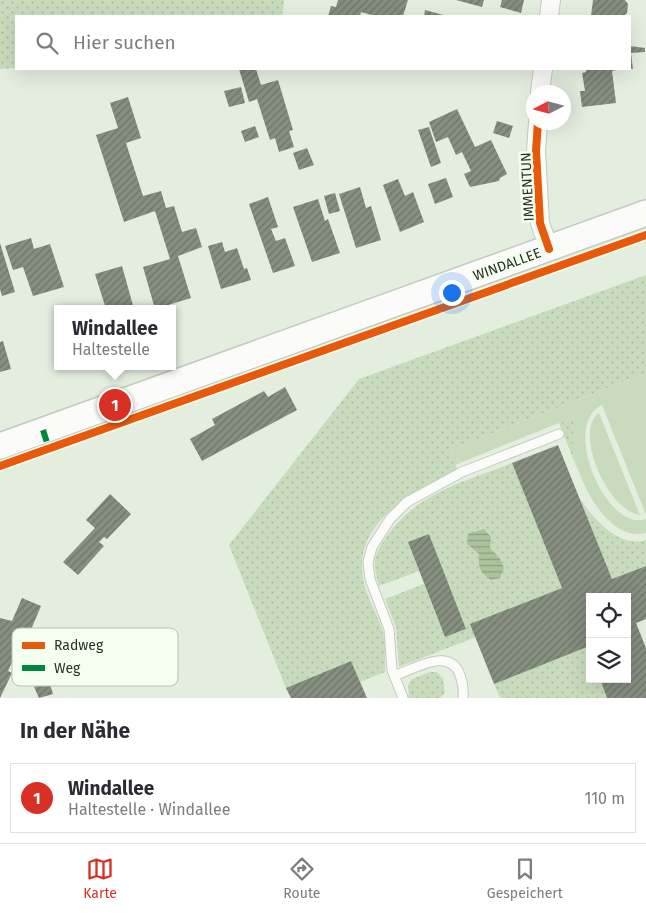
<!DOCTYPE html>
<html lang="de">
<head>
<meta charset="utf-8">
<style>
	:root { --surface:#fff; --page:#f7f7f7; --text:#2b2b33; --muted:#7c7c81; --line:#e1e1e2; --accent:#d93025 }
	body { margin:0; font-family:"Fira Sans",sans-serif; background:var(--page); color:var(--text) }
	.controls { position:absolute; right:15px; bottom:15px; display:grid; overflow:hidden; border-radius:0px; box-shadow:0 5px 20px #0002 }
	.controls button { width:45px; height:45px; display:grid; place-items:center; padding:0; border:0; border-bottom:1px solid var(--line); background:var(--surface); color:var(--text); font:25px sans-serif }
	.compass { position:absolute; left:526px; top:85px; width:45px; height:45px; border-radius:50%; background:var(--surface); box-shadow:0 5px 20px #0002; rotate:264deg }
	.you { position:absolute; left:451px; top:292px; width:18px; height:18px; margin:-12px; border:4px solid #fff; border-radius:50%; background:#1a73e8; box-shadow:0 0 0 8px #1a73e833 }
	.badge { display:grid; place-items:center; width:32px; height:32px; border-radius:50%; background:var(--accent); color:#fff; font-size:16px; font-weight:700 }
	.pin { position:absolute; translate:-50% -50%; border:2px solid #fff; box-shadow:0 1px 5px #0006 }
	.popup { position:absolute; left:54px; top:305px; width:122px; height:65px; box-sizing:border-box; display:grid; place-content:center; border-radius:0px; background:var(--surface); filter:drop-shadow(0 1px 4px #0005); font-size:16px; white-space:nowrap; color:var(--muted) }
	.popup b { font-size:19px; color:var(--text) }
	.popup::after { content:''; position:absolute; left:50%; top:100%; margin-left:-10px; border:10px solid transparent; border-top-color:var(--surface) }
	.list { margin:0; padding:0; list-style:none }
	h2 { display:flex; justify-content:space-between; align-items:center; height:65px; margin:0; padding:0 20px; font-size:21px }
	h2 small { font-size:16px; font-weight:400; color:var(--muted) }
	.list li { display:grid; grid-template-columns:32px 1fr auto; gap:15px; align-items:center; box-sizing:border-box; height:70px; margin:0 10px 10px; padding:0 10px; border:1px solid var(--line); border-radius:0px }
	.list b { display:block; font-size:19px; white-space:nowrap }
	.list p { margin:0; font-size:16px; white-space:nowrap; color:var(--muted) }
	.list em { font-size:16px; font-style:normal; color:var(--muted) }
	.icon { flex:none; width:28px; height:28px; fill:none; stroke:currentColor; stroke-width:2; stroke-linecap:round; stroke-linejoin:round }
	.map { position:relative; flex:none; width:646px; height:698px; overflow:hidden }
	.search { position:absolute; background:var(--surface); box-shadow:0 5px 20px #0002; left:15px; right:15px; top:15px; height:55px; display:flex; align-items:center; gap:12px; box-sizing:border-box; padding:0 18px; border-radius:0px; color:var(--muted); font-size:19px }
	.sheet { height:145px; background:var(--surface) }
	nav { display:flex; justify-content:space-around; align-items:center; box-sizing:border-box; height:70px; border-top:1px solid var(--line); background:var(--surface); font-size:14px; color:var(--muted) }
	nav a { display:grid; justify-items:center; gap:2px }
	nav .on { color:var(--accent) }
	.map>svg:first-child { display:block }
	.grass { fill:url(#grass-dots) }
	.pitch { fill:#c8dcbd }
	.water { fill:url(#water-rules) }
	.building { fill:url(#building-hatch) }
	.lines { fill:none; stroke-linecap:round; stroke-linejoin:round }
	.service-casing { stroke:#c3cbbf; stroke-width:11 }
	.minor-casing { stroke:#c3cbbf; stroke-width:20 }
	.secondary-casing { stroke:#c3cbbf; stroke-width:28 }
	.service { stroke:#fbfcfa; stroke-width:9 }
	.minor { stroke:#fbfcfa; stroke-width:18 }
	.secondary { stroke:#fbfcfa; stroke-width:25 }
	.quiet { stroke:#00873e; stroke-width:6; stroke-dasharray:12 6; stroke-linecap:butt }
	.cycleway-casing { stroke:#f4ffef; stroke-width:11 }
	.cycleway { stroke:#e8590c; stroke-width:8 }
	.labels { text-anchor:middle; stroke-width:5; stroke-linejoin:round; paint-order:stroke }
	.street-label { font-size:14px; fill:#292f25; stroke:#f4ffef }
	.key { fill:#f4ffef; stroke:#b7c1b2; stroke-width:1 }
	.key-label { font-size:14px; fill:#292f25 }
</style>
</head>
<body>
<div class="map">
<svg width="646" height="698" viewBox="0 0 646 698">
	<defs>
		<pattern id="grass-dots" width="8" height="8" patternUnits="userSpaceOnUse" patternTransform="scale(1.25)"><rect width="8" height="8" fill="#c8dcbd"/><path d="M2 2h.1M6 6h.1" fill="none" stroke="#acbda2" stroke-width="1.8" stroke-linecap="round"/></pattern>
		<pattern id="water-rules" width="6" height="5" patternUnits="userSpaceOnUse" patternTransform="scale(1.25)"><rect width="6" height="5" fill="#abc29d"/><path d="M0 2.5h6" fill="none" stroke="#8b9e80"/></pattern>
		<pattern id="building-hatch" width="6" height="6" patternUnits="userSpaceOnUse" patternTransform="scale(1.25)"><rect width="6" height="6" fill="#858e7f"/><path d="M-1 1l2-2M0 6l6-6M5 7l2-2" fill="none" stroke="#6d7468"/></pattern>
	</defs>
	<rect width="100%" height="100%" fill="#e4eedf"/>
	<path class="grass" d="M0,0H284L282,16H16V68L0,69Z
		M646,275V373L450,450L457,469C413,493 350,522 364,583C368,601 379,616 383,633C386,645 385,659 385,672L360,682L351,661L286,688L229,545L359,379Z
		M574,417L573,453L578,471L559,423Z
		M512,463L562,588L471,624L476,637L399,667L396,627L385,599L424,584L445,637L466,629L429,534L408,542L419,571L379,586C377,578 374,568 375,560C377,550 382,543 387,536C416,493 467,481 512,463Z
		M579,498C593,517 618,549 646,540V566L612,579Z
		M587,647L590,655V679H600L607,698H500L494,684Z
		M430,672H437L443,679L445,693L440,698H409L408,685L412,679Z"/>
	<path class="pitch" d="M646,373V515L602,405C560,424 606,533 646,519V533C609,543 580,484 574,455C571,443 574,429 574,417L455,465L450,450Z
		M599,413L640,515C607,511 573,430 599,413Z"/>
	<path class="water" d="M484,529L491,537L490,548L499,557L504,568L500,578L491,580C480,573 478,567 479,554L467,544L468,534Z"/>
	<path class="building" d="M338,0H408L403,16H375L361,12L360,16H328L331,6L336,7Z
		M456,0H484L482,7Z
		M502,0H524L521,13L500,7Z
		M593,0H625L628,4L627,13L624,16H591Z
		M425,10L447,16H424Z
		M630,46L645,48V52L631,53L633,69H630Z
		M239,69H256L261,85L278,80L293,130L289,131L294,147L279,152L275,138L270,140L257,99L249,102Z
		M586,69H621L612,71L616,103L582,107L580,91H585L582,73L586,72Z
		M241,87L245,103L229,107L224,91Z
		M128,97L141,138L126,143L143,196L161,191L166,208L174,206L182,232L196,228L202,247L178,256L191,298L155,309L143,267L170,259L155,211L124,222L96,135L118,128L110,103Z
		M457,109L475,147L491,140L507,174L500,178L499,181L470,187L464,174L471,171L462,152L456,155L448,137L436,142L429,122Z
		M497,121L513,126L509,138L493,133Z
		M255,126L259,137L245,142L241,131Z
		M429,127L441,163L431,167L418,130Z
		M307,148L314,165L299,170L293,153Z
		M446,178L453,197L435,204L428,184Z
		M398,179L405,196L413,192L424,222L400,232L383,185Z
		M360,187L366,208L371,206L381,240L356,248L339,194Z
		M335,193L340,211L329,214L324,196Z
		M268,197L278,227L271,229L276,241L285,238L295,266L273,273L249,204Z
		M318,199L325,221L328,219L340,253L312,262L293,207Z
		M31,238L34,249L50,244L64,287L33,296L23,267L13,270L5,246Z
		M222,242L225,252L237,248L244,269L247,268L251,280L221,289L208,246Z
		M0,243L15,292L2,296L0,289Z
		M122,266L134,309H106L95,274Z
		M3,341L11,369L0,372V342Z
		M285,387L297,410L202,461L190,439L215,425L212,419L264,391L268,397Z
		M558,445L612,579L646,566V619L636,623L646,648V698H607L600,679H627V597H590V654L587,647L494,684L470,624L562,588L512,463Z
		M110,494L131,514L107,539L104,537L99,542L104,546L78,575L63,562L95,528L86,520Z
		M429,534L466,629L445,637L408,542Z
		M22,598L41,606L22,651L18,649L8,671L12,673L0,698V618L12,621Z
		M351,661L367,698H291L286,688Z
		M49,681L53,694L39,698L34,687Z"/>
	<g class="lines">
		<defs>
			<path id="service" d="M394,676C414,669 450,646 460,675C463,683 464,689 463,698
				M403,698L392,670L389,629L370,579L368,562L372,547L390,519L407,502L462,472L559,434"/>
			<path id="minor" d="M549,16L551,0
				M540,92L543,69
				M538,122L536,151L540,223L549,249"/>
			<path id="secondary" d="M0,446L646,213"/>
		</defs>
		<use href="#service" class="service-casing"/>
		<use href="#minor" class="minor-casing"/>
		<use href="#secondary" class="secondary-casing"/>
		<use href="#service" class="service"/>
		<use href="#minor" class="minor"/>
		<use href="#secondary" class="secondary"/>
		<path class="quiet" d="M43,430L49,449"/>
		<defs>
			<path id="cycleway" d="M538,122L536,151L540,223L549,249
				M0,466L646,235"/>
		</defs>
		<use href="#cycleway" class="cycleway-casing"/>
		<use href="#cycleway" class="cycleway"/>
	</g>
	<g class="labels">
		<g class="street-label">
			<text transform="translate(527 187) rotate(-93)" y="5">IMMENTUN</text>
			<text transform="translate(507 264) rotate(-20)" y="5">WINDALLEE</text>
		</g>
	</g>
	<rect x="12" y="628" width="166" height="58" rx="8" class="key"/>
	<rect x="22" y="642" width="23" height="7" fill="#e8590c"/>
	<rect x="22" y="665" width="23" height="6" fill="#00873e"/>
	<g class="key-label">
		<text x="54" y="650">Radweg</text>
		<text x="54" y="673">Weg</text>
	</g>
</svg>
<div class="controls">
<button><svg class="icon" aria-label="locate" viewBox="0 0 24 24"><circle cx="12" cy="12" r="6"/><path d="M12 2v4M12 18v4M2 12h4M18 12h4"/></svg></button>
<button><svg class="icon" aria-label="layers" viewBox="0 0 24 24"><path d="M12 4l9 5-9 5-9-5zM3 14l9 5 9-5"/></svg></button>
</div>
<svg class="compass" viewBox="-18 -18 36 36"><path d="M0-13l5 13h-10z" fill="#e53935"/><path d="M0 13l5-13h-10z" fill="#7c7c81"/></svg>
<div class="you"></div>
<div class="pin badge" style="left:115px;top:405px">1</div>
<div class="popup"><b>Windallee</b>Haltestelle</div>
<div class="search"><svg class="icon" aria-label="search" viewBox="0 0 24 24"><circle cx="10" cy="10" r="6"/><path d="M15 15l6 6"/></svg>Hier suchen</div>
</div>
<section class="sheet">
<h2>In der Nähe<small></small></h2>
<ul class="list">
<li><span class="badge">1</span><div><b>Windallee</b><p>Haltestelle · Windallee</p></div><em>110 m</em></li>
</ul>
</section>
<nav>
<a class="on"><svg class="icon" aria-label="map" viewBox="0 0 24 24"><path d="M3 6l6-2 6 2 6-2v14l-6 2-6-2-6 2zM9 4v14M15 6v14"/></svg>Karte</a>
<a><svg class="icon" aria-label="directions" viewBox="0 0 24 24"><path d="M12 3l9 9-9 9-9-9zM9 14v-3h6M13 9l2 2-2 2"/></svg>Route</a>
<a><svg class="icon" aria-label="saved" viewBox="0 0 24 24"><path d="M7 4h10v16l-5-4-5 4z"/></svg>Gespeichert</a>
</nav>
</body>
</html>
